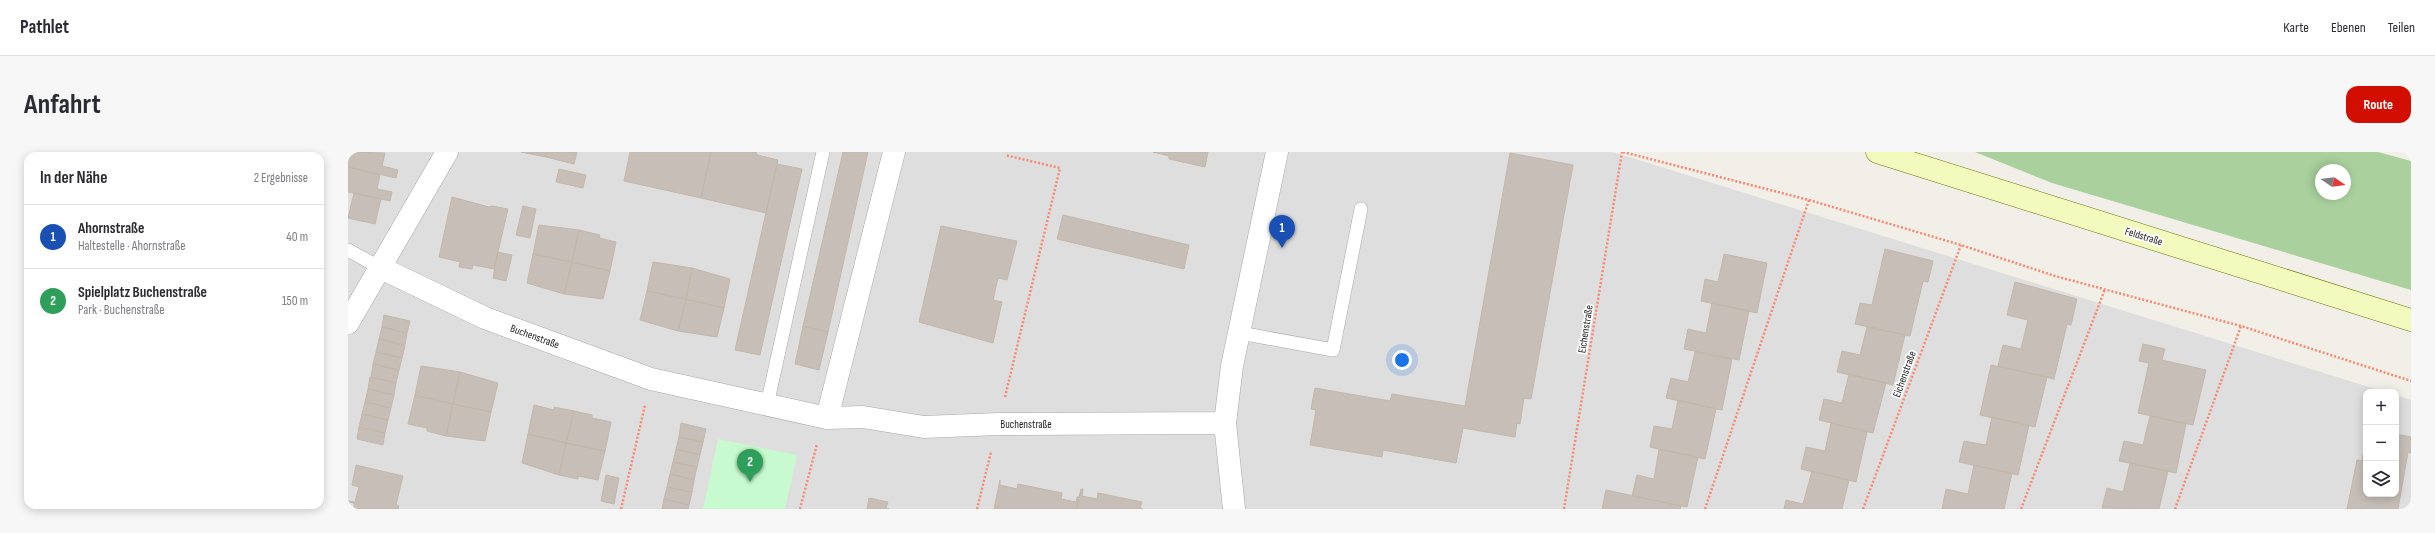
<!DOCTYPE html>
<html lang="de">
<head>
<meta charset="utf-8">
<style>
	:root { --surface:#fff; --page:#f7f7f7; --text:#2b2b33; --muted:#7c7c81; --line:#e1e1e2; --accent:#d20e01 }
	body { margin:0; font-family:"Sofia Sans Condensed",sans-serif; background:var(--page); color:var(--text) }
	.controls { position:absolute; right:12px; bottom:12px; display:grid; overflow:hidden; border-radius:8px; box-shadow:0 2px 10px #0003 }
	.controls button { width:36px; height:36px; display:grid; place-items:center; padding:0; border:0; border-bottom:1px solid var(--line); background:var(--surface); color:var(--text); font:20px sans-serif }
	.compass { position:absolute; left:1967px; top:12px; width:36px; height:36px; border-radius:50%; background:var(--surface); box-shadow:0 2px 10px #0003; rotate:103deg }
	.you { position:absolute; left:1054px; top:208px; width:14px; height:14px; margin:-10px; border:3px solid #fff; border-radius:50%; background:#1a73e8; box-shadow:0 0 0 6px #1a73e833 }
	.badge { display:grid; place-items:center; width:26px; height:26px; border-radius:50%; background:var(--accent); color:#fff; font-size:13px; font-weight:700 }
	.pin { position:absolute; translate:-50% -33px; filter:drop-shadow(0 1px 2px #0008) }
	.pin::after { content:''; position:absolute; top:21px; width:14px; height:12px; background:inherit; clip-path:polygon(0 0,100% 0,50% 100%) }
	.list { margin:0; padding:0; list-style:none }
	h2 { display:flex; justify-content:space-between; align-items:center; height:52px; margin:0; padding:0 16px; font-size:17px }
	h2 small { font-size:13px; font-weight:400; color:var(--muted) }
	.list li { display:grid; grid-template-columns:26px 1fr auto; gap:12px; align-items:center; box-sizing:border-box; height:64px; padding:0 16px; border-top:1px solid var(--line) }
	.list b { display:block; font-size:15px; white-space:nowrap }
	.list p { margin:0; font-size:13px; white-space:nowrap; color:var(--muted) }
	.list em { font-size:13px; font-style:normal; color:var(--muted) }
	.icon { flex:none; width:22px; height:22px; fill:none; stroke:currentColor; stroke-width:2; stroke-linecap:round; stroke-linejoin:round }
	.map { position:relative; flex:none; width:2063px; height:357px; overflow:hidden; border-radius:12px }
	header { display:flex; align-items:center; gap:24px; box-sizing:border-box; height:56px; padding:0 20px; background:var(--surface); border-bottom:1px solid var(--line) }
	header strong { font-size:19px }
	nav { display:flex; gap:22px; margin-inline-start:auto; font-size:14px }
	.intro { display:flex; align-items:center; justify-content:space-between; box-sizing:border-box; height:96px; padding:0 24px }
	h1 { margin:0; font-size:28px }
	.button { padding:10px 18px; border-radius:12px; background:var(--accent); color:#fff; font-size:14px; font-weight:700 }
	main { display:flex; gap:24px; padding:0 24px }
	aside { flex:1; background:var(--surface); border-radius:12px; box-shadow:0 2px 10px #0003 }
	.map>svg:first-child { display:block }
	.residential { fill:#dfdede }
	.forest { fill:#a9d09d; fill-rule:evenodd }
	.park { fill:#c7face }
	.building { fill:#c6beb7; stroke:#c3b7aa }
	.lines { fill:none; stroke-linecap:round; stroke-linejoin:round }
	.lane-casing { stroke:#a8a8a8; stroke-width:14 }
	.street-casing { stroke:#a8a8a8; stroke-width:23 }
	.secondary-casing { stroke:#677b05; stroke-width:23 }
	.path { stroke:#f98871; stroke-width:2.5; stroke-dasharray:2 2; stroke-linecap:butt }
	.lane { stroke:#fff; stroke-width:13 }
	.street { stroke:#fff; stroke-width:22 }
	.secondary { stroke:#f3fabe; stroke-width:22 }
	.labels { text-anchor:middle; stroke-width:3.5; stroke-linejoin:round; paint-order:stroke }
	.street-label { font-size:11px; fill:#212121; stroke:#fff }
</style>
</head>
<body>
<header>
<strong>Pathlet</strong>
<nav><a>Karte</a><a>Ebenen</a><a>Teilen</a></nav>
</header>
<div class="intro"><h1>Anfahrt</h1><a class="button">Route</a></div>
<main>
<aside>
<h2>In der Nähe<small>2 Ergebnisse</small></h2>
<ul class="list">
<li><span class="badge" style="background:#1a4fb4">1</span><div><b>Ahornstraße</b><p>Haltestelle · Ahornstraße</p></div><em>40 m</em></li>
<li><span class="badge" style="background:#2e9e5b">2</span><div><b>Spielplatz Buchenstraße</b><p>Park · Buchenstraße</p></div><em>150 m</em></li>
</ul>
</aside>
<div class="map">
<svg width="2063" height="357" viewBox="0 0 2063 357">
	<rect width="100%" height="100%" fill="#f2efe8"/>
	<path class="residential" d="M0,0H1265L2037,240H2018V342H2048V243L2063,248V357H0Z"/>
	<path class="forest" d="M1627,0H2030L2063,9V138L1704,31ZM1973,18H1997V42H1973Z"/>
	<path class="park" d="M370,287L449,303L437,357H355Z"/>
	<path class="building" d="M0,0L37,1L34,14L50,18L48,26L0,15Z
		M173,0H199L198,5Z
		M199,0H229L226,12L198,5Z
		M282,0H363L353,46L276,29Z
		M363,0H406L409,1V3L430,8L418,61L353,46Z
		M495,0H520L480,180L455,174Z
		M805,0H860L857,15L821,7V4Z
		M1162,1L1225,13L1183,247L1176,246L1172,272L1169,271L1167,285L1115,276L1108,311L1035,298L1034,305L962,293L968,258L963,257L967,236L1042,249L1044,242L1117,254Z
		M429,12L454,17L412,203L387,198Z
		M0,15L32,23L29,37L44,40L42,49L0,40Z
		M211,17L238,23L235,36L208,30Z
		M6,41L33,47L27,72L0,66Z
		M104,45L141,55L144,54L160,57L146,117L125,113L124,117L111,115L112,110L91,105Z
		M175,54L188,57L182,86L168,83Z
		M715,63L841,93L836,117L709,87Z
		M191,73L231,78L224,110L185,102Z
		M593,74L669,89L659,128L650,126L645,148L654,150L645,191L571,170Z
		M231,78L252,83L251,86L268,90L262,119L224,110Z
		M1537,97L1585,109L1580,130L1575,129L1562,184L1507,172L1512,151L1524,153Z
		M150,100L164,103L158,129L145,126Z
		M185,102L224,110L216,142L179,131Z
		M1376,102L1419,111L1409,161L1353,149L1357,127L1370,130Z
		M224,110L262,119L255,147L216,142Z
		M305,110L344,116L338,147L299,139Z
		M344,116L382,127L376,156L338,147Z
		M1667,130L1729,147L1723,173L1719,172L1706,227L1650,214L1655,193L1673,197L1680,168L1659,163Z
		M299,139L338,147L330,179L292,168Z
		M338,147L376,156L369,185L330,179Z
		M1364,151L1401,159L1391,208L1336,197L1340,177L1358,181Z
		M36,163L62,169L59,181L34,175Z
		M455,174L480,180L471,218L447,212Z
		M34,175L59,181L57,193L31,187Z
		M1519,175L1557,183L1545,233L1489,220L1494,199L1512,203Z
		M31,187L57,194L54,206L28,200Z
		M1795,192L1817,197L1814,208L1858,218L1845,273L1790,261L1801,211L1791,209Z
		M28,200L54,206L51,218L25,212Z
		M1347,200L1384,207L1374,258L1318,246L1323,226L1340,230Z
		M25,212L51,218L48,231L23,225Z
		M1643,213L1699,225L1687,275L1632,263Z
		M73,214L112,220L105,252L67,243Z
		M112,220L150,231L143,260L105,252Z
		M1501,222L1538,231L1525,281L1471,268L1476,247L1494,251Z
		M22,225L48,231L46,243L20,237Z
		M20,237L46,243L43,256L17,250Z
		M67,243L105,252L98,284L79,279V276L60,272Z
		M1330,248L1368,257L1357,307L1302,295L1306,274L1324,277Z
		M17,250L43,256L40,268L14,262Z
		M105,252L143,260L137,289L98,284Z
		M186,253L206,258V255L226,259L218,291L180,282Z
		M226,259L244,263V266L263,270L257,299L218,291Z
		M14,262L40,268L37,281L11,275Z
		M1802,264L1838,272L1828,321L1771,309L1776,289L1795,293Z
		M1644,265L1681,273L1670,323L1611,310L1616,289L1638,293Z
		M333,271L358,277L355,290L331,285Z
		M1483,271L1519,280L1508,330L1453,317L1458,295L1477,299Z
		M11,275L37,281L35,293L9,287Z
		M180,282L218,291L211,323L174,311Z
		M2048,282L2063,285V301L2060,300L2050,357H1999L2009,308L2014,309L2018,287V342H2048Z
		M331,285L355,290L352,303L328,297Z
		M218,291L257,299L250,328L230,324V327L211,323Z
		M328,297L352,303L349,315L325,310Z
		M1311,297L1350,305L1339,355L1284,344L1289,323L1306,327Z
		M325,310L349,315L346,328L322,322Z
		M1782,311L1820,319L1811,357L1754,356L1759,336L1775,340Z
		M8,313L55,324L48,353L51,354L50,357H5L7,352L0,349L7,350L11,335L4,333Z
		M1626,313L1664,321L1656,357H1594L1598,337L1620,342Z
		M1464,319L1501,328L1494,357H1436L1438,348L1455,352Z
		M322,322L346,328L344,340L319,335Z
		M258,323L271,326L266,352L253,349Z
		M652,328V333L669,337L670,332L714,341L713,347L728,350L729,345H731L728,357H646Z
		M319,335L344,340L341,353L316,347Z
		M733,337H735L734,344L749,347L750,341L794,350L792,356L795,357H728Z
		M1258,338L1333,354L1332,357H1254Z
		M521,346L540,350L538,356L541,357H519Z
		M316,347L341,353L340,357H314Z"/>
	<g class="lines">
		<defs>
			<path id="lane" d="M0,98L31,115
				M892,181L985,198L1013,57
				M419,253L475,0"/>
			<path id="street" d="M31,115L137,166L303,227L479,266L515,265L576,275L650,272L877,271
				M0,171L99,0
				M479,266L546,0
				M886,357L877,271L884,214L929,0"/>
			<path id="secondary" d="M1529,0L2063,168"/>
		</defs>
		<use href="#lane" class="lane-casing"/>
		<use href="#street" class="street-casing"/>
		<use href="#secondary" class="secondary-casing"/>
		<path class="path" d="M1275,0L1461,48L1613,93L1707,124L1893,174L2063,229
			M657,245L712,16L657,3
			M273,357L297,253
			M452,357L469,292
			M629,357L643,300
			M1216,357L1274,0
			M1357,357L1461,48
			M1515,357L1613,93
			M1673,357L1757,137
			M1827,357L1893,174"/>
		<use href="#lane" class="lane"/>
		<use href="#street" class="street"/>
		<use href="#secondary" class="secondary"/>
	</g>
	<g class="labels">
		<g class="street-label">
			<text transform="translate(1796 84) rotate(17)" y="4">Feldstraße</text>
			<text transform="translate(1237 177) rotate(-81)" y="4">Eichenstraße</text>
			<text transform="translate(187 184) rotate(20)" y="4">Buchenstraße</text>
			<text transform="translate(1556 222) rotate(-70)" y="4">Eichenstraße</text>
			<text x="678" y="276">Buchenstraße</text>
		</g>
	</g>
</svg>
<div class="controls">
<button>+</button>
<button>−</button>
<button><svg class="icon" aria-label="layers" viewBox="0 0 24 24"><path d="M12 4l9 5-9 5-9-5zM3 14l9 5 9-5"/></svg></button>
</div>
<svg class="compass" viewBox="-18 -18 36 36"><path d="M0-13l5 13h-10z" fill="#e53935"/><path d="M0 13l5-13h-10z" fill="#7c7c81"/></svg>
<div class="you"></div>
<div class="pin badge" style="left:934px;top:96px;background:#1a4fb4">1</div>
<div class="pin badge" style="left:402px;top:330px;background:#2e9e5b">2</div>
</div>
</main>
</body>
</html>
